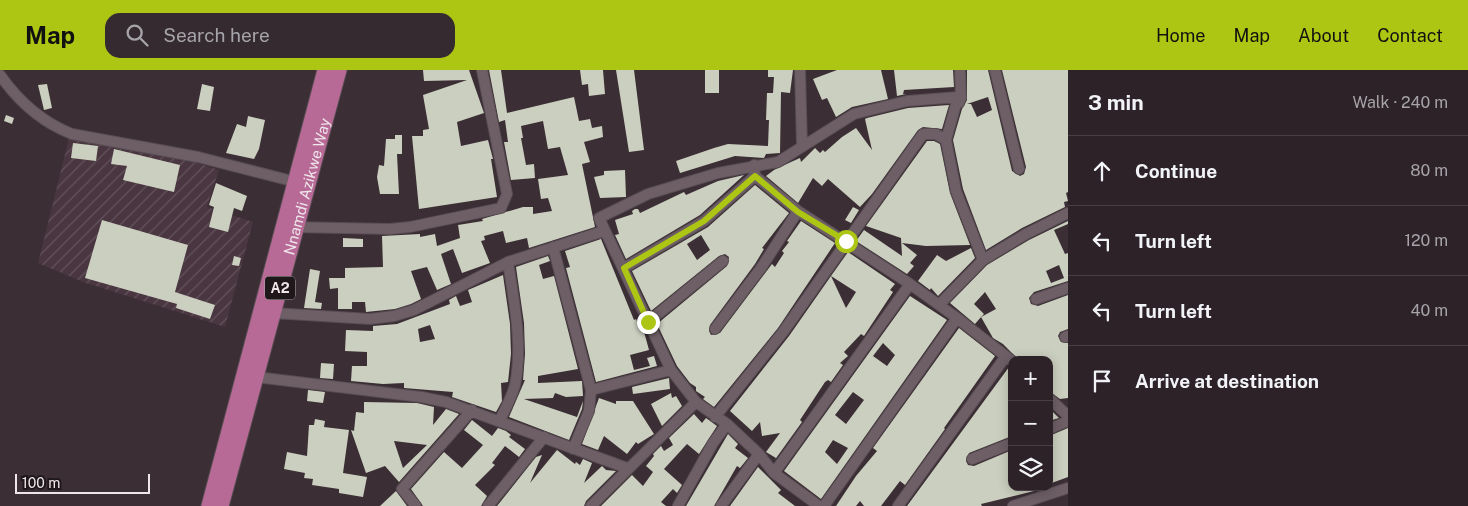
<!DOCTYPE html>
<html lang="en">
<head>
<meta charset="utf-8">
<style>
	:root { --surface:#2c2228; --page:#342a30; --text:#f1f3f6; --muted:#a6a4a8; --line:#483f45; --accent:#acc613 }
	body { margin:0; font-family:"Public Sans",sans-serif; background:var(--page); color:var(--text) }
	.controls { position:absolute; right:15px; bottom:15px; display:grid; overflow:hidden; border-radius:10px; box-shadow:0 2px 12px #0003 }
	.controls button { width:45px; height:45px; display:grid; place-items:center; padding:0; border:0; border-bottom:1px solid var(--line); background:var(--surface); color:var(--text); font:25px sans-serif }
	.scale { position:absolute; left:15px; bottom:12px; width:135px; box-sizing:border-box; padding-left:5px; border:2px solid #efe6ea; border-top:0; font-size:14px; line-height:18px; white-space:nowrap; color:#efe6ea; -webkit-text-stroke:4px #1e181b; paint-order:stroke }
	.stop { position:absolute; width:15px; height:15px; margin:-11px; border:4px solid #acc613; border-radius:50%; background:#fff }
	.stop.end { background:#acc613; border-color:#fff; box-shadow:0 1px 5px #0008 }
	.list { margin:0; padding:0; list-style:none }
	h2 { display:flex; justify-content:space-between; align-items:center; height:65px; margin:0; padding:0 20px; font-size:21px }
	h2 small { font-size:16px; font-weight:400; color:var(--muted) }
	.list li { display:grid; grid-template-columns:32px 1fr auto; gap:15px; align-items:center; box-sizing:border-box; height:70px; padding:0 20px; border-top:1px solid var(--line) }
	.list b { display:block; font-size:19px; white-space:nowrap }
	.list em { font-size:16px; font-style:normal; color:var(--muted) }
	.icon { flex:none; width:28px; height:28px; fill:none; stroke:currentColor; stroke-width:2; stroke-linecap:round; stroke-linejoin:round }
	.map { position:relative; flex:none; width:1068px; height:436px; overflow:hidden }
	header { display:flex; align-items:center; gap:30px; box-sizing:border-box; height:70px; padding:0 25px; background:var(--accent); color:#111 }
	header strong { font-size:24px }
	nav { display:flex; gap:28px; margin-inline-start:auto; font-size:18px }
	.search { width:350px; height:45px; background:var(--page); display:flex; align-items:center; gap:12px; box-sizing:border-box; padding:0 18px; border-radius:15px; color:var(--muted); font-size:19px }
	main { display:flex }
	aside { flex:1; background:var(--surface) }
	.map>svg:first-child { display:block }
	.industrial { fill:url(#industrial-furrows) }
	.building { fill:#cbcfbf; fill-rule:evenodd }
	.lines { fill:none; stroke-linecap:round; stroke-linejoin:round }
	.minor-casing { stroke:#574c52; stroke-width:12 }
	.highway-casing { stroke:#574c52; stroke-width:17 }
	.minor { stroke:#6e5f66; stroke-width:10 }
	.highway { stroke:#b86a96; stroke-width:15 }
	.route { stroke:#acc613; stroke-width:6 }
	.labels { text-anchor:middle; stroke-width:5; stroke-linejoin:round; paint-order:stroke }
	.shield { fill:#1e181b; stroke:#b0a8ac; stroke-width:1 }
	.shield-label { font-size:14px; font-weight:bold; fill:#efe6ea }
	.street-label { font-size:15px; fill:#efe6ea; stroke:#1e181b }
</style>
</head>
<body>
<header>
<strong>Map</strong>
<div class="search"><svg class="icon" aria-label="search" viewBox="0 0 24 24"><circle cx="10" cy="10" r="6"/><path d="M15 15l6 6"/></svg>Search here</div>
<nav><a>Home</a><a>Map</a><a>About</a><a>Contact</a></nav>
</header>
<main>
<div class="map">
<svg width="1068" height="436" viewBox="0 0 1068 436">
	<defs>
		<pattern id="industrial-furrows" width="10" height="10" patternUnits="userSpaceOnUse" patternTransform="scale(1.25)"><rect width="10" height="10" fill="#493640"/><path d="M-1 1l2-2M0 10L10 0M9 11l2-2" fill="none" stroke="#64535c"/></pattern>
	</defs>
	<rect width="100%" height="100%" fill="#3b2e35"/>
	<path class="industrial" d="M69,68L169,84L219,100L207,137L253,152L225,257L83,212L38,193Z"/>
	<path class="building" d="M423,0H469L484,43L457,52L461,76L488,70L493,89H491L497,127L419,139L412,66H423V60L429,59L423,25L467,10L424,11Z
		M489,0H501L507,43L574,27L579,51L590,49L592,58L602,56L603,67L584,72L590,92L582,94L595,157L529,178L527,168L506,173L503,161L484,166L485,170L481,171L490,193L462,203L453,179L441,184L451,214L437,220L427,197L411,201L421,229L411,234L395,239L366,242L365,232H352V239H338V218L330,219L329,208H345V198L383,197L382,166L420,164V167L435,164L437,176L460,168L458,155L483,151L482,149L523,137H533V144L552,141L548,128L541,129L538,109L568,105L560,77L548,79L543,51L521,56L523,68H521L526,95L534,94L535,108L511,110L504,72H508L505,50L499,52Z
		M580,0H603L605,24L589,26L588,14L582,15Z
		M616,0H634L644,80L629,82Z
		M705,0H719V23H705Z
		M768,0H793L790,23L781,22L780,83L766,84L764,88L735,86L680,103L676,91L714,78L728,74L768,76L769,50H766L767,23H773L774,7H768Z
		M837,0H881L888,29L852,37L836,47L827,28L822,30L813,9Z
		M894,0H953L954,17L904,20L903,24H906L897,26Z
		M967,0H988L1012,101L1020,106L1024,104L1026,97L1002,0H1068V122L1066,123L1068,131L1064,132L1065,137L1022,158L986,180L963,119L953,70L962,39L967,30ZM988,27L992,40L977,47L971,34H967Z
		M47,14L52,38L44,40L38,15Z
		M202,14L214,17L210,41L197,39Z
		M949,35L942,59L923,57L918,60L872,124L860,137L828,109L822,116L813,108L798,133L766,106L774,100L791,92L800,88L801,92L815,78L820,83L823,80L825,82L842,67L856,58L872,80L865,49L867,48L908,38Z
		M6,45L14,48L12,54L4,51Z
		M248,46L265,50L259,79L254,89L226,83L237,54L246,57Z
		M395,65H402V84H397L399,124H380L377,107L379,95L384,96L386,69H395Z
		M927,71H934L940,74L950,123L970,175L926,176L902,173L917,185L910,193L914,196L907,204L856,171L864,160L902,186L901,168L866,156Z
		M73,73L98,76L96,91L71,88Z
		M114,79L180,95L174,122L123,110L127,96L111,94Z
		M625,100L626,127L600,128L594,107L604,105V101Z
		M744,105L700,145L626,189L615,165L619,164L615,150L633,144L632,141L635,139H638L640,143L684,122L686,125L718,111Z
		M216,113L247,126L242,141L234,138L228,162L209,157L214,137L209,135Z
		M755,115L789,143L762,178L764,179L755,194L710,255L709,261L711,265L720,263L772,194L775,197L784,183L782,181L789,172L787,171L801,151L835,173L778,258L714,337L703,329L705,327L696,321V317L690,313L677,296L657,254L727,196L729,187L725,184L719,186L651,241L632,201L708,157ZM701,165L710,180L697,190L687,174Z
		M853,137L859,140L851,153L845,150Z
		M102,150L188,175L175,222L215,235L210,249L176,238L177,234L85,208Z
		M1068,151V154L1054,160L1065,184L1068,183V211L1034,222L1029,228L1031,234L1038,236L1068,225V259L1060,262L1058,266L1061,272L1068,273V328L1060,329L1049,321V290H1019L1003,274L993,268L981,247L975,254L950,233L987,195L1029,170ZM1059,195L1064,208L1051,213L1046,201ZM985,222L996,239L981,247L984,244L974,234Z
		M343,168L363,169V177H343Z
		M601,169L634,250L636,249L640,259L643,258L649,280L630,285L634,300L650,296L647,288L654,286L657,296L596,312L566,198L570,197L565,181Z
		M971,178L975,188L938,226L931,218L930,220L918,211L937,185L946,191Z
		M848,182L895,214L890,220L893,222L864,266L861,264L844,282L848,286L840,293L843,295L831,312L828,310L825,312L800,350L802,352L774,391L776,388L766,382L780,363L762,366L760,352L752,361L730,341L789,266L831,206L846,238L856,222L831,206Z
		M234,186L241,188L239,196L232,195Z
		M548,186L550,191L539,195L543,209L554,206L578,299L538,306V313L582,311L583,326L566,327L555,323L553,328L524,329L577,347L583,331L582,339L569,370L509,347L525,310H523L525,284L524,253L516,197Z
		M310,199L320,201L315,232L322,233L321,239L304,238Z
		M503,205L510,254L511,284L508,312L501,313L502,331L496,342L452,327L453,322L404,318V313L383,314L351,311L352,296H367V282L345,281L346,260L373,261V256L397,254L450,234L449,230L456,226L460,236L472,232L468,220ZM430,255L435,269L420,272L418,259Z
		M910,226L947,250L821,429L784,401ZM883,273L895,285L887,296L873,286ZM853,322L864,330L846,354L835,345ZM833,370L848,378L837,394L825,382Z
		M959,258L995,286L944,358L945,359L905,415L900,411L881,436H864L860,431L856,436H836L856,406L877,381L873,378Z
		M321,293L334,294L333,309L320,308Z
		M1009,297L1012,298V366L969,383L966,391L968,395L974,396L1012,380V417H1038V420L981,434L982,436H907Z
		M669,308L670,319L633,324L632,317Z
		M308,320L325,322L323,333L307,331Z
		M671,323L672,328L676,326L682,336L662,356L651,334Z
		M599,328L616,334V331H633L654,364L638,374L636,372L627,384L604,366L598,380L582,374Z
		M364,332L417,333L434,337L433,355L446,339L459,344L399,412L385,396L366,403L351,360L354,361L356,342L364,343ZM394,371L427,375L403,398Z
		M1049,338L1059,348L1049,351Z
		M694,344L702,353L706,348L717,356L699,384L687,374L664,399L682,415L677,423L673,419L661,432L666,436H601L632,405L643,416L653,402L646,396L654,386L653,384L661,376L664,381L673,375L669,368Z
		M315,349L325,351L324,357L349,360L343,403L367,407L363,427L339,423V419L312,415L313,409L304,408L305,403L284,399L287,382L307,386L309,355H314Z
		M472,350L492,366L498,358L506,361L511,365L509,367L525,379L519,387L505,376L492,393L495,395L475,415L487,426L481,436H423L411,419L444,382L462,398L483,375L464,360Z
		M1068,358V407L1049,414V366Z
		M728,364L738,374L735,378L748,388L740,398L737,396L714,436H686Z
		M557,380L575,394L576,392L580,395L583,389L592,393L584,413L602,396L606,400L616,401L586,431L584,436H497L536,387L542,385L530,413Z
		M758,397L781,420L778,423L795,436H730Z
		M396,421L407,436H380Z"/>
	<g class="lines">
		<defs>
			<path id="minor" d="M800,0L802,76
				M995,0L1019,99
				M0,5C19,32 41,52 72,64L198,87L296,112
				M959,33L961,28L960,0
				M754,95L755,106L798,141L910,214L957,248L1012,291
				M291,157L390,159L410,157L501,138L507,124L482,0
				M553,177L591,320L589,341L573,379
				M624,198L704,151L755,106
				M1036,229L1068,218
				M939,235L983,190L1026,164L1068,143
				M273,243L370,249L394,246L414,240L508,192L604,161
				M648,252L723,191
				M715,259L761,198L798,141
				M1065,267L1068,266
				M256,307L421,327L446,332L627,398
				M591,320L671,300
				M1049,328L1068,346
				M715,347L783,262L923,64H936L946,70
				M500,350C505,339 512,327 515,315C523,275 514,232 508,192
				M1049,359L1068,351
				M972,389L1012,373
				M774,403L910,214
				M416,436L402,419L472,340
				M488,436L544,367
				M591,436L696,332
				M678,436L713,373L727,354
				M721,436L759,384
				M819,436L774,403L759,384L727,354L696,332L671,300L599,148L648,124L718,103L778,92L854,44L907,31L958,27L946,70L956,121L983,190
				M824,436L957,248
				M898,436L1006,286
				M1013,436L1068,418"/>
			<g id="highway">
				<path d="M209,436L325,0"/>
				<path id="s1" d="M221,436L339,0"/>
			</g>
		</defs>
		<use href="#minor" class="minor-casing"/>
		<use href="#highway" class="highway-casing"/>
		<use href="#minor" class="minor"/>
		<use href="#highway" class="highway"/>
	</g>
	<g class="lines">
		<path class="route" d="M648,252L624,198L704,151L755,106L798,142L846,171"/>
	</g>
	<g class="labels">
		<rect class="shield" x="265" y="206.5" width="30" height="23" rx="4"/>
		<g class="shield-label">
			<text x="280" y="223">A2</text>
		</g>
		<g class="street-label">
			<text dy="5" stroke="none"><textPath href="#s1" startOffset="331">Nnamdi Azikwe Way</textPath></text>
		</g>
	</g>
</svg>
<div class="controls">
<button>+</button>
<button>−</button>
<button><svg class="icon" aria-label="layers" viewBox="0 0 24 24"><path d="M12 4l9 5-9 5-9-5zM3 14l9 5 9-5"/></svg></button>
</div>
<div class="scale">100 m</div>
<div class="stop" style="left:846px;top:171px"></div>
<div class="stop end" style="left:648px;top:252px"></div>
</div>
<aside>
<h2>3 min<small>Walk · 240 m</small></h2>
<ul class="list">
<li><svg class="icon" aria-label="ahead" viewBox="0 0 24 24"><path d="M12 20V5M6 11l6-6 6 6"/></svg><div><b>Continue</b></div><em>80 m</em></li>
<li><svg class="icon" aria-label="left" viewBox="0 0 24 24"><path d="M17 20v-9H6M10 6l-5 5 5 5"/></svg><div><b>Turn left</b></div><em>120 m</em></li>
<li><svg class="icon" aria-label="left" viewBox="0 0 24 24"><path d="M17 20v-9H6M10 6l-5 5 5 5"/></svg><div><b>Turn left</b></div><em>40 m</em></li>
<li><svg class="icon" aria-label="arrive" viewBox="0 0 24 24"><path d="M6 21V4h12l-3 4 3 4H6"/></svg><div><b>Arrive at destination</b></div></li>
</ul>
</aside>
</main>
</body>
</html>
